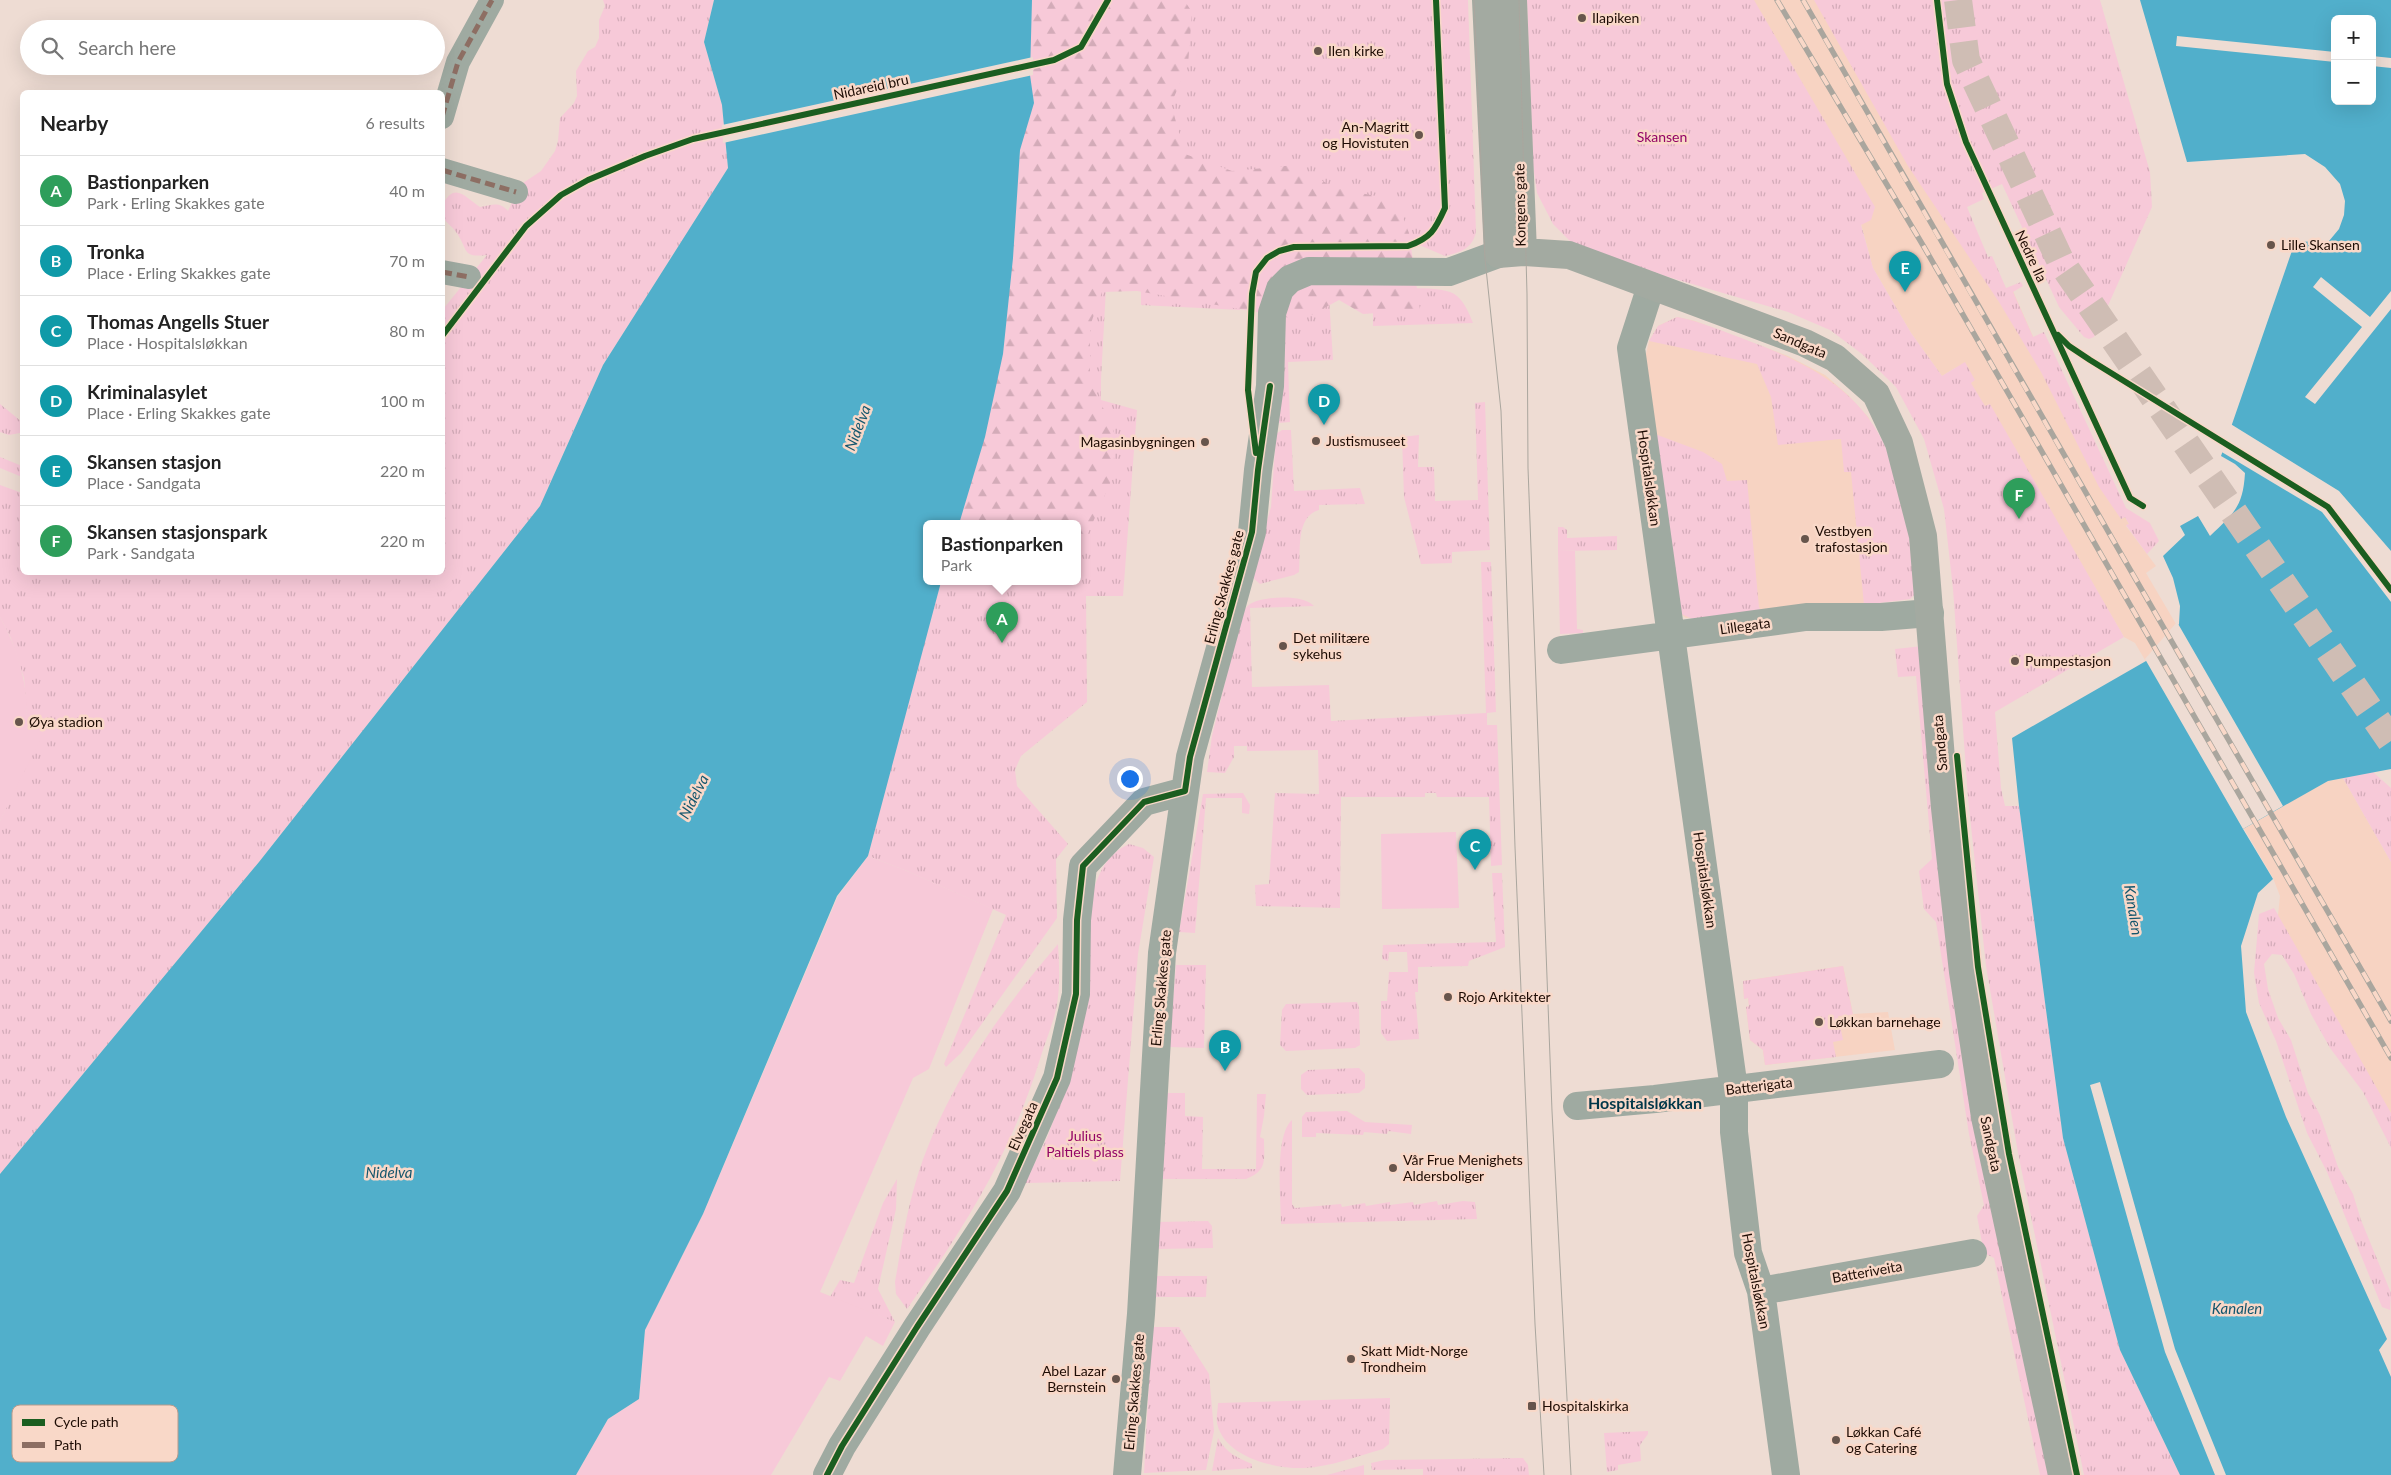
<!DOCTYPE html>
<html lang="en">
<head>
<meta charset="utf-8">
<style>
	:root { --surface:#fff; --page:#f6f6f6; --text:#222; --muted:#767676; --line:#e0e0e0; --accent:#0b8043 }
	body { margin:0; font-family:Lato,sans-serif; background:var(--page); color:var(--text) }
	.controls { position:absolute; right:15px; top:15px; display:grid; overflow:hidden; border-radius:8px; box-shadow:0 5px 20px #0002 }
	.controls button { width:45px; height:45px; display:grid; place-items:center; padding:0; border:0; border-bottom:1px solid var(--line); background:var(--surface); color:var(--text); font:25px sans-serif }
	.you { position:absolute; left:1129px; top:778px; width:18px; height:18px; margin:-12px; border:4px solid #fff; border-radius:50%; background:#1a73e8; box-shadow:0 0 0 8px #1a73e833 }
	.badge { display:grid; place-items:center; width:32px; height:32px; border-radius:50%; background:var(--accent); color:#fff; font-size:16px; font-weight:700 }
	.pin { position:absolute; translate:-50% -41px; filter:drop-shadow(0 1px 2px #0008) }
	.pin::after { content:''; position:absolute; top:26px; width:18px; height:15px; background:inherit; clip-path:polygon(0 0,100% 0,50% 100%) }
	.popup { position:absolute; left:923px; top:520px; width:158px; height:65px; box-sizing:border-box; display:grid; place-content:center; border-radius:8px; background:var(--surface); filter:drop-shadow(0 1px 4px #0005); font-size:16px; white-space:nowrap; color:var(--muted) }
	.popup b { font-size:19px; color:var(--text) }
	.popup::after { content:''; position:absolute; left:50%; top:100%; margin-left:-10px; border:10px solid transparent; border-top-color:var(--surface) }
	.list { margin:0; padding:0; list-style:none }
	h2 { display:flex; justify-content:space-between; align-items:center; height:65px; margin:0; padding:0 20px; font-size:21px }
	h2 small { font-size:16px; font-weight:400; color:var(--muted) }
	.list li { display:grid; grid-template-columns:32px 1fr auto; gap:15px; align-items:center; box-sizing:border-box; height:70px; padding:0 20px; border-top:1px solid var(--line) }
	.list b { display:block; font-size:19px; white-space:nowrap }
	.list p { margin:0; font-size:16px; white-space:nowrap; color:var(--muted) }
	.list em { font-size:16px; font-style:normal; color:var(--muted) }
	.icon { flex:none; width:28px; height:28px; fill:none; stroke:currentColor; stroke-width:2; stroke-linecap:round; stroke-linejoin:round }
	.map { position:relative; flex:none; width:2391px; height:1475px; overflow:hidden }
	.search { position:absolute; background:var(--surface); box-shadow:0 5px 20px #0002; left:20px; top:20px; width:425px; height:55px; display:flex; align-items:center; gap:12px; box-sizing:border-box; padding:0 18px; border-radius:28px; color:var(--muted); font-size:19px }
	.panel { position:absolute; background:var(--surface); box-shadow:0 5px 20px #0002; left:20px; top:90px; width:425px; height:485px; border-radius:8px }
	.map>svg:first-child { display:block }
	.built { fill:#f7d3c2 }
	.grass { fill:url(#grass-tufts) }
	.forest { fill:url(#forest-firs) }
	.garden { fill:#f7c9d8 }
	.water { fill:#51afcb; fill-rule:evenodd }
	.pier { fill:#eedcd3 }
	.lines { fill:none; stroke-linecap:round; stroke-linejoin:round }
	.trunk-tunnel { stroke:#cfbdb4; stroke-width:28; stroke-dasharray:28 14; stroke-linecap:butt }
	.pedestrian { stroke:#9faaa1; stroke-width:24 }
	.minor { stroke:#9faaa1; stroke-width:28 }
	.secondary { stroke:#a3aaa1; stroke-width:28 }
	.tram { stroke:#aaa69e; stroke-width:1 }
	.rail-casing { stroke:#aaa69e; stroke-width:5.5 }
	.rail { stroke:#f9d8c8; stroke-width:4; stroke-dasharray:11; stroke-linecap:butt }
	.quiet { stroke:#8d6e63; stroke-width:5; stroke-dasharray:10 5; stroke-linecap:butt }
	.cycleway-casing { stroke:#f9d8c8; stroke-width:9 }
	.cycleway { stroke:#1b5e20; stroke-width:6 }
	.poi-dot { fill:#67554c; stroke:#f9d8c8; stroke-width:2 }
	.labels { text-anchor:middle; stroke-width:5; stroke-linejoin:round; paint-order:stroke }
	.poi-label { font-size:14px; fill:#1e0c04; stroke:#f9d8c8; text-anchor:start }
	.street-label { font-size:14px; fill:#1e0c04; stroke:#f9d8c8 }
	.park-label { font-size:14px; fill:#930466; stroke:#f9d8c8 }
	.water-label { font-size:15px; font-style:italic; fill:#14566d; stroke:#f9d8c8 }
	.quarter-label { font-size:16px; font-weight:bold; fill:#013749; stroke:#f9d8c8 }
	.key { fill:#f9d8c8; stroke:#b79b8d; stroke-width:1 }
	.key-label { font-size:14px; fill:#1e0c04 }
</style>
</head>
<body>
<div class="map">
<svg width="2391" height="1475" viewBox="0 0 2391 1475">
	<defs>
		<pattern id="grass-tufts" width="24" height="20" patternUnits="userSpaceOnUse" patternTransform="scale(1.25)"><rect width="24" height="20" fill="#f7c9d8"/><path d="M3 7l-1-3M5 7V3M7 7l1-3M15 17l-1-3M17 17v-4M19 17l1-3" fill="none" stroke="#d3abb8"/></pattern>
		<pattern id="forest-firs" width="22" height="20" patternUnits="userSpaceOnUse" patternTransform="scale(1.25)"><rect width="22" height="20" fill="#f7c9d8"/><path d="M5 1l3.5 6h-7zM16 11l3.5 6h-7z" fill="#d3abb8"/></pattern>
	</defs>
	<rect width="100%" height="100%" fill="#eedcd3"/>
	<path class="built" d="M1724,0H1866L2002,296L2013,291L2049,373L2121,519L2125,517L2129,524L2126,526L2156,566L2146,573L2283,806L2328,781L2343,778L2391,862V1126L2277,925L2280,896L2273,878L2135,643L2124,637L2029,475L1955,368L1942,376L1911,333L1873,268L1861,224Z
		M1677,317L1695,321L1788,356L1825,375L1848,395L1869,418L1910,599L1686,618L1681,614L1645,358L1649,341L1658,326Z
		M1843,966L1853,1014L1888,1012L1895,1050L1765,1065L1763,1050L1750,1040L1746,1007L1749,1006L1748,998L1744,999L1743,981Z"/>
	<path class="grass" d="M603,0H714L704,42L722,105L728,168L603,365L540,506L259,862L0,1174V821L16,787L27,717L24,678L11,638L0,617V485L22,493V572H442L443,307L444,308L487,255C461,258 469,250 456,232C452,226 446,223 443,217V204C455,181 466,198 480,207C491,205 500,201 508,211L520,185L541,171L555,151L558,141L560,118L574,103L577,96L576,71L588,51L595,47L599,38V20L605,6Z
		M1032,0H1468L1476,232C1472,249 1461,252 1445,256L1403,238L1242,266L1240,310L1141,305V290L1106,288L1101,379V400L1137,410L1123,596H1086L1087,702L1021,756L1015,770L1017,786L1068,844L1056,859L1057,918L961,1053L946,1067L944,1064L1006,915L907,871L868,856L906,710L904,709L940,582H1077V524Z
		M1527,0H1754L1875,207L1871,220L1861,225L1873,268L1911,333L1942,376L1965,362L1975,380L1971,383L1985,406L1990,404L2124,637L1995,712L2001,788L2005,806H2019L2063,1138L2120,1350L2180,1475H2084L2018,1153L1986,966L1968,798L1953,589L1944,509L1924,439L1896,387L1862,354L1830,330L1788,312L1665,276L1571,242L1553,224L1537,193L1533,165Z
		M1814,0H2100L2150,172L2152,207L2094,337L2089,339L2084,337L2059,307L2002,184L1982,193L1984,199L1967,207L1988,257L1992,256L2006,288L2021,282L2023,286L2013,292L2033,337L2044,332L2126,508L2150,523L2159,541L2147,554L2126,525L2129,524L2125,517L2121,519L2099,487L2041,372L1999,302L1908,166Z
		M1386,289C1403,289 1445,285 1457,296C1465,303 1469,313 1473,323L1373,326V301Z
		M1329,297L1333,360L1288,362L1290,422L1279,423L1276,416L1281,324L1290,304Z
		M1677,317C1702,322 1725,332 1749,341C1802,361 1855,386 1882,440C1892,459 1896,481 1901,501C1909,532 1915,562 1915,594L1910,599L1864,605L1851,472H1844L1841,439L1778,445L1771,397L1757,364L1649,341L1658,326Z
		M1485,402L1490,550L1452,552V563L1421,564L1404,497L1402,437L1419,435L1418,467H1434L1435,501L1478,500L1475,403Z
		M0,404L22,422L20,433L9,435L0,432Z
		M1282,430H1291L1294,491L1360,488L1365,504L1319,505V510C1295,517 1301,551 1299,572L1294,575L1260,584L1251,576L1271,507L1276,434Z
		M1655,434L1703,452L1722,464L1727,481L1747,480L1759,607L1763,614L1693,619L1681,614Z
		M0,457L22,466V477L0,468Z
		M1558,527H1563L1567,530V538L1617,536V550L1558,551Z
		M1481,562H1491L1496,712L1487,713V725H1497L1502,865L1491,866L1489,797H1437L1436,793H1425V797H1341L1340,908L1256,906L1255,885L1269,884L1275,793L1319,794L1318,750L1247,751V746H1234V757L1225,773L1207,772L1212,736L1242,613C1244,610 1247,606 1250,604C1263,596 1304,594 1314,606L1250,608L1252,687L1329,685L1331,721L1486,713Z
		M1923,646L2052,1475H2040L1994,1258L1984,1253L1977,1216L1984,1205L1969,1134L1936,922L1924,909L1919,871L1932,859L1916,676L1898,677L1895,649Z
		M2373,772L2391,788V862L2343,778Z
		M1243,793L1250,805L1249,814L1242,813V798H1206L1195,933L1179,932L1203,794Z
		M1129,844L1143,848L1154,857L1138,954L1120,1181L1025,1183L1047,1138L1068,1081L1090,900C1098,875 1105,855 1129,844Z
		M1492,873H1502L1505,947L1469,961L1468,966L1418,967V992H1415L1419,1039L1387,1041L1381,1033V1001H1387L1389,972H1408L1407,952H1389L1388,961L1382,959L1383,945L1496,942Z
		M2274,908L2391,1113V1148L2363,1092L2330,1048L2311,1014L2294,974L2282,955L2272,954L2264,964L2268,989L2278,1018L2291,1040L2308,1093L2320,1115L2338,1167L2353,1194L2361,1220L2391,1293L2390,1310L2382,1307L2327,1172L2307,1133L2276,1041L2259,1003L2254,973L2259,914Z
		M1058,944C1059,962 1060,980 1058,997C1056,1018 1046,1039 1040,1059C1010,1156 965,1226 907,1309L896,1294L895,1282C901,1248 906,1214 916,1181C943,1092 998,1014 1058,944Z
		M1176,965H1206L1204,1048L1169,1047Z
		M1843,966L1853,1015L1838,1016L1843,1040L1833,1042L1836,1057L1765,1065L1763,1050L1750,1040L1746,1007L1749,1006L1748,998L1744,999L1743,981Z
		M1357,1002L1359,1007L1360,1045L1355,1048L1286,1051L1280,1045L1282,1010L1286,1004Z
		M1359,1068L1365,1074V1088L1359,1093L1307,1095L1301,1089V1075L1308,1070Z
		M1166,1093H1185V1116L1203,1117L1202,1169H1256L1257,1094H1266L1264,1116L1260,1137L1264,1139C1264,1159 1268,1171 1246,1179H1161Z
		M1347,1111L1365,1122L1412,1125L1411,1134L1388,1131L1387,1134L1364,1132L1363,1135L1316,1133V1137H1302V1117L1306,1112Z
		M1292,1120V1204L1295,1208L1341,1204L1342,1207L1365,1203L1366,1206L1390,1202V1205L1413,1202L1414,1205L1437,1201L1438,1205L1463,1201L1475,1202L1477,1219L1281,1224C1281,1200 1274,1136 1292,1120Z
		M897,1179L896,1209L878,1289L895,1322L830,1297L840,1280L854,1283L883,1203Z
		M1208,1221L1212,1226L1213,1248L1157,1249L1158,1222Z
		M1155,1276H1207L1206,1297H1154Z
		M1152,1327H1179L1209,1374L1214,1431L1206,1470L1144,1473Z
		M1390,1398L1389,1444L1383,1449C1358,1456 1330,1467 1304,1468C1274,1469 1224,1457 1217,1423C1216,1417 1218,1409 1218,1403Z
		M1648,1431V1434L1640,1445L1641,1461L1618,1465V1470L1607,1472L1604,1433Z
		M1218,1438C1226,1453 1238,1458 1252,1464V1468L1212,1471Z
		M1523,1458L1528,1465L1529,1475H1423V1469L1372,1470L1371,1463L1385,1460Z
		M1364,1465V1475H1327Z"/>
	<path class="forest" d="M1026,0H1184L1192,12L1188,65L1171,104L1185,154L1232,171L1295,165L1335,188L1396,200L1409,233L1420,310L1363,314L1339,300L1302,320L1137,291L1102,292L1090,326V378L1115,435L1113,477L1085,540L1077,544V524H956Z"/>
	<path class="garden" d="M1558,551H1575L1577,629L1583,630V633L1560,634Z
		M0,617C18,649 27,681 27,717L47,726L0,821Z
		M1456,832L1459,908L1382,909L1381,834Z
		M868,856L907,871L993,909L929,1069L913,1078L820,1292L895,1322L883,1346L866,1336L840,1381L829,1377L771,1475H576L608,1419L639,1399L645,1330L703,1214L838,896Z"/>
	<path class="water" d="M714,0H1032L1030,75L1034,103L1020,150L1013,258L1003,354L985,437L959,524H927V582H941L868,856L837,896L703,1214L645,1330L639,1399L608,1419L576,1475H0V1174L259,862L540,506L603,365L728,168L722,105L704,42Z
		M2140,0H2391V769L2328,781L2243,829L2273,879L2258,893L2241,946L2246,1012L2286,1117L2387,1339L2379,1350L2391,1377V1475H2180L2120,1350L2063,1138L2019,806L2012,738L2146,661L2179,624L2180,606L2173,578L2163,556L2185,535L2180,526L2198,516L2210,536C2234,513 2243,507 2245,473L2235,464L2221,456L2295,242L2329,241L2339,229L2344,215L2345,201L2340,184L2325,167L2305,154L2187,162ZM2335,19H2372V101H2335Z"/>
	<path class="pier" d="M2177,36L2335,52V62L2176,46Z
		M2372,56L2391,58V68L2372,66Z
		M1033,57V75L723,143L722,125Z
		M2321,277L2370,317L2391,291V309L2315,404L2305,397L2362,327L2313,287Z
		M2229,423L2339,491L2391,551V602L2322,512L2220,451Z
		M2177,622L2283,806L2243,829L2145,659Z
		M2100,1082L2175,1349L2226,1475H2215L2165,1352L2090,1085Z"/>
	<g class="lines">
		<path class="trunk-tunnel" d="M1958,0L1966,60L2061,262L2391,741"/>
		<path class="pedestrian" d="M442,117L458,62L492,0
			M442,170L516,192
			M442,272L469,277"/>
		<path class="minor" d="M1651,286L1631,348L1734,1089V1132L1748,1253L1761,1291L1786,1475
			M1561,650L1806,617H1881L1930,613
			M1577,1106L1655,1099L1940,1064
			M1761,1291L1973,1253
			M827,1475L842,1446L917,1327L1007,1191L1057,1078L1076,994L1077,920L1083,866L1144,802L1185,791
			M1127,1475L1141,1314L1162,953L1190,757L1252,532L1258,470L1270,386L1272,313L1280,289L1290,279L1309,271L1449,272L1498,254"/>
		<path class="secondary" d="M1486,0L1498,254L1523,252L1569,255L1805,343L1835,358L1876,394L1899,443L1923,536L1945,808L1963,972L1985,1117L2062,1475
			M1513,0L1523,252"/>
		<path class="tram" d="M1474,0L1485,259L1501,411L1515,847L1535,1324L1544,1475
			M1519,0L1527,294L1528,468L1552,1111L1571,1475"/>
		<defs>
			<path id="rail" d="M1777,0L1924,247L2391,1058
				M1803,0C1997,341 2195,681 2391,1021"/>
		</defs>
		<use href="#rail" class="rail-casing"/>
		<use href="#rail" class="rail"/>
		<path class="quiet" d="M442,117L458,62L492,0
			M442,170L516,192
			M442,272L469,277"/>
		<defs>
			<path id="cycleway" d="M1937,0L1947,84L1966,142L2130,498L2143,506
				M2058,335L2069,346L2090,360L2328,507L2391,590
				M442,336L526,226L561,195L588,180L645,156L693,139L1054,60L1081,47L1108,0
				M1256,453L1248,390L1252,294L1256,272L1267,258L1279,251L1294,247L1408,246C1431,238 1435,230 1445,208L1436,0
				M1957,756L1978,967L2009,1154L2077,1475
				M827,1475L842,1446L917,1327L1007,1191L1057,1078L1076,994L1077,920L1083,866L1144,802L1185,791L1190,757L1252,532L1258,470L1270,386"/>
		</defs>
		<use href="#cycleway" class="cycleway-casing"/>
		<use href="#cycleway" class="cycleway"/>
	</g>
	<g class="poi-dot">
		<circle cx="1582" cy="18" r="5"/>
		<circle cx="1318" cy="51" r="5"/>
		<circle cx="1419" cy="135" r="5"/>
		<circle cx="2271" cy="245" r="5"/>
		<circle cx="1316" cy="441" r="5"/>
		<circle cx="1205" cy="442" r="5"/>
		<circle cx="1805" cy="539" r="5"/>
		<circle cx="1283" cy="646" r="5"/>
		<circle cx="2015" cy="661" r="5"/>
		<circle cx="19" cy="722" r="5"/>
		<circle cx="1448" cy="997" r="5"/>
		<circle cx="1819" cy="1022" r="5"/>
		<circle cx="1393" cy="1168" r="5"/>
		<circle cx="1351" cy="1359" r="5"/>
		<circle cx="1116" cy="1379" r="5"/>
		<rect x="1527" y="1401" width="10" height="10" rx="2.5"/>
		<circle cx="1836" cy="1440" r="5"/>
	</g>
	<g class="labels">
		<g class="poi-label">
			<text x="1592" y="23">Ilapiken</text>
			<text x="1328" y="56">Ilen kirke</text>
			<text x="1409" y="132" text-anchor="end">An-Magritt<tspan x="1409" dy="16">og Hovistuten</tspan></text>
			<text x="2281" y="250">Lille Skansen</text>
			<text x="1326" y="446">Justismuseet</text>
			<text x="1195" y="447" text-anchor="end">Magasinbygningen</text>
			<text x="1815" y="536">Vestbyen<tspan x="1815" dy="16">trafostasjon</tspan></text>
			<text x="1293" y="643">Det militære<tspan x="1293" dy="16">sykehus</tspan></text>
			<text x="2025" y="666">Pumpestasjon</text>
			<text x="29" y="727">Øya stadion</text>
			<text x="1458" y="1002">Rojo Arkitekter</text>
			<text x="1829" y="1027">Løkkan barnehage</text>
			<text x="1403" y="1165">Vår Frue Menighets<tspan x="1403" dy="16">Aldersboliger</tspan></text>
			<text x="1361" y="1356">Skatt Midt-Norge<tspan x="1361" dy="16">Trondheim</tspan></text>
			<text x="1106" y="1376" text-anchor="end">Abel Lazar<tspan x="1106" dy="16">Bernstein</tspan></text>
			<text x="1542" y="1411">Hospitalskirka</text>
			<text x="1846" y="1437">Løkkan Café<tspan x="1846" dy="16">og Catering</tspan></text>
		</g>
		<g class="street-label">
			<text transform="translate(871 87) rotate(-12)" y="5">Nidareid bru</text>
			<text transform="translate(1520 205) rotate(-91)" y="5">Kongens gate</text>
			<text transform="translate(2031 256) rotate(65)" y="5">Nedre Ila</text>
			<text transform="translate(1800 343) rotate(23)" y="5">Sandgata</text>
			<text transform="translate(1649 478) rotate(82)" y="5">Hospitalsløkkan</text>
			<text transform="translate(1224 587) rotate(-75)" y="5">Erling Skakkes gate</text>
			<text transform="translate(1745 626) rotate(-8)" y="5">Lillegata</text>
			<text transform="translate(1940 743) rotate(-95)" y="5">Sandgata</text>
			<text transform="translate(1705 880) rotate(82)" y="5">Hospitalsløkkan</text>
			<text transform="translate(1161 988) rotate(-85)" y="5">Erling Skakkes gate</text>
			<text transform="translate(1759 1086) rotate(-7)" y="5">Batterigata</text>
			<text transform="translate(1023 1126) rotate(-66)" y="5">Elvegata</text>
			<text transform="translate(1991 1144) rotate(78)" y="5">Sandgata</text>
			<text transform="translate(1867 1272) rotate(-10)" y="5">Batteriveita</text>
			<text transform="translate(1756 1281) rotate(79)" y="5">Hospitalsløkkan</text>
			<text transform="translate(1134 1392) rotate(-85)" y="5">Erling Skakkes gate</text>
		</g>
		<g class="park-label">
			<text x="1662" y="142">Skansen</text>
			<text x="1085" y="1141">Julius<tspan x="1085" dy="16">Paltiels plass</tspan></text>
		</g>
		<g class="water-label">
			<text transform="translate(858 428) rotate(-69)" y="5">Nidelva</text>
			<text transform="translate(694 797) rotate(-63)" y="5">Nidelva</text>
			<text transform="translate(2133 910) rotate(81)" y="5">Kanalen</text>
			<text x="389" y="1178">Nidelva</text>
			<text x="2237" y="1314">Kanalen</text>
		</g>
		<g class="quarter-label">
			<text x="1645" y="1109">Hospitalsløkkan</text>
		</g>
	</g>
	<rect x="12" y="1405" width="166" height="57" rx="8" class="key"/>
	<rect x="22" y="1419" width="23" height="7" fill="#1b5e20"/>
	<rect x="22" y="1442" width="23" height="6" fill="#8d6e63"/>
	<g class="key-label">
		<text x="54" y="1427">Cycle path</text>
		<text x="54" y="1450">Path</text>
	</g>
</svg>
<div class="controls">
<button>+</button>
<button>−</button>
</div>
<div class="you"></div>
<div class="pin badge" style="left:1002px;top:643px;background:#2e9e5b">A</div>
<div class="popup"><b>Bastionparken</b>Park</div>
<div class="pin badge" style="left:1225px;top:1071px;background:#0f9aa8">B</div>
<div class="pin badge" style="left:1475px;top:870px;background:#0f9aa8">C</div>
<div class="pin badge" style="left:1324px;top:425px;background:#0f9aa8">D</div>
<div class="pin badge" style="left:1905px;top:292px;background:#0f9aa8">E</div>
<div class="pin badge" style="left:2019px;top:519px;background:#2e9e5b">F</div>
<div class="search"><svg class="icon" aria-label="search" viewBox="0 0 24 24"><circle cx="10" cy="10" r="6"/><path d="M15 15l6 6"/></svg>Search here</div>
<section class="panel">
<h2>Nearby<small>6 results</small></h2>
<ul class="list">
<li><span class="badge" style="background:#2e9e5b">A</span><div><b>Bastionparken</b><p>Park · Erling Skakkes gate</p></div><em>40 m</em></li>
<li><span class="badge" style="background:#0f9aa8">B</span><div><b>Tronka</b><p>Place · Erling Skakkes gate</p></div><em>70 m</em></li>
<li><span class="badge" style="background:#0f9aa8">C</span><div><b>Thomas Angells Stuer</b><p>Place · Hospitalsløkkan</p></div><em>80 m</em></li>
<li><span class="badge" style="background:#0f9aa8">D</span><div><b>Kriminalasylet</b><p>Place · Erling Skakkes gate</p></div><em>100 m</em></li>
<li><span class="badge" style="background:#0f9aa8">E</span><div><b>Skansen stasjon</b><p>Place · Sandgata</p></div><em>220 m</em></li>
<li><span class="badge" style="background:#2e9e5b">F</span><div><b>Skansen stasjonspark</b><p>Park · Sandgata</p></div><em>220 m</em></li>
</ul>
</section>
</div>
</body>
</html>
